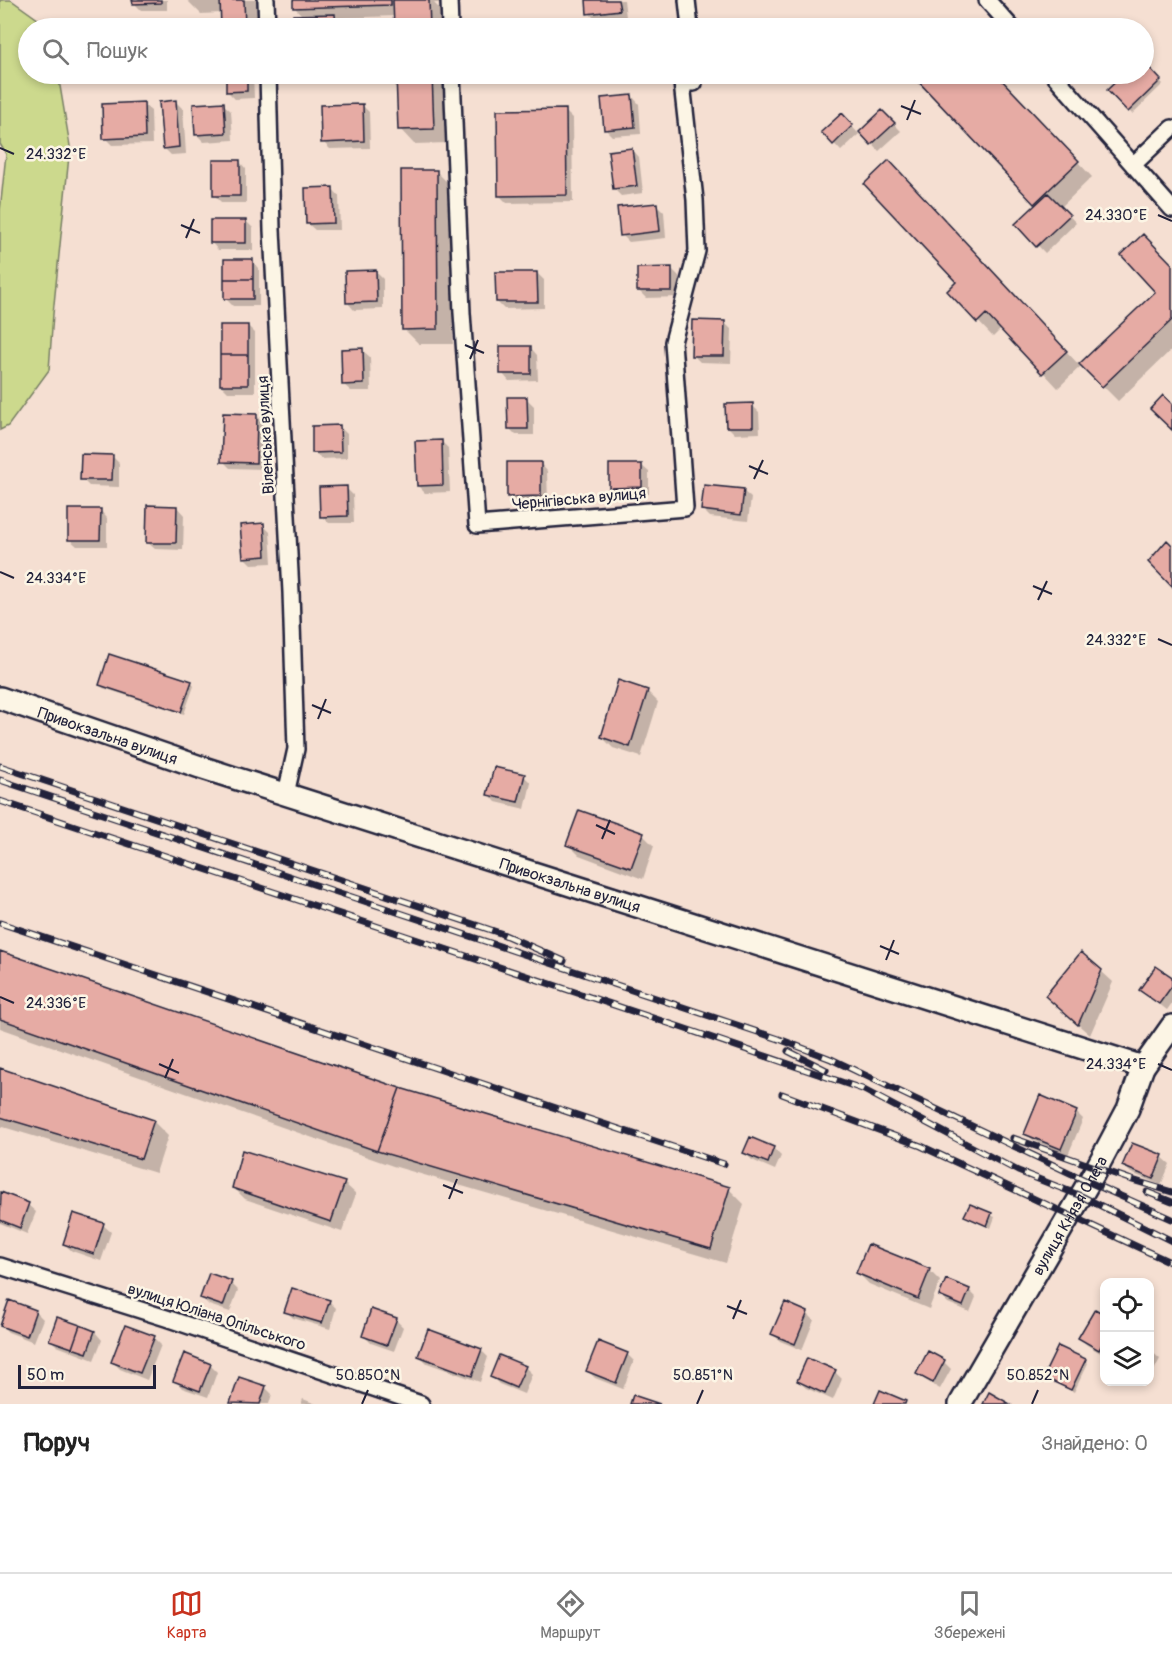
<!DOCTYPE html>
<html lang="uk">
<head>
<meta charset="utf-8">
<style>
	:root { --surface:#fff; --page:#f6f6f6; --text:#222; --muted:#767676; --line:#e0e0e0; --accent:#c8321e }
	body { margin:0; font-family:Pangolin,sans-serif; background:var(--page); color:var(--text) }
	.controls { position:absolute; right:18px; bottom:18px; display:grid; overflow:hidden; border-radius:12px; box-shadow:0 3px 9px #0003 }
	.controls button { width:54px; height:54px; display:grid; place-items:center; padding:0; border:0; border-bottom:2px solid var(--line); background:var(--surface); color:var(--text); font:30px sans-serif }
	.scale { position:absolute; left:18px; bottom:15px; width:138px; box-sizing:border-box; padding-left:6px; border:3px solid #22223b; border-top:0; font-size:16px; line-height:21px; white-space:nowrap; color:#22223b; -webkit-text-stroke:4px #fcf5e5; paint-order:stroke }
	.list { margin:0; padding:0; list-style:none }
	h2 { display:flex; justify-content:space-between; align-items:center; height:78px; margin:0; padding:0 24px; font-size:26px }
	h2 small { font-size:20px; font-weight:400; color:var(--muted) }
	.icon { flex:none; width:33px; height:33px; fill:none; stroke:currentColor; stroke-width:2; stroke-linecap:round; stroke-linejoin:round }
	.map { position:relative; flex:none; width:1172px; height:1404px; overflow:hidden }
	.search { position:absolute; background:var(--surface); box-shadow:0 3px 9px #0003; left:18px; right:18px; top:18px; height:66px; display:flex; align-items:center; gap:15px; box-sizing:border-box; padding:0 21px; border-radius:33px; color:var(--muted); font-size:22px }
	.sheet { height:168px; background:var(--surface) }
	nav { display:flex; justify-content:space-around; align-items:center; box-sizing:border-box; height:84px; border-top:2px solid var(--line); background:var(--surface); font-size:16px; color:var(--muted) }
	nav a { display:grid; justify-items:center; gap:3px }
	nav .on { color:var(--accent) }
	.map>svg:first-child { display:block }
	.green { fill:#ccd98d; stroke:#777e64; stroke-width:1.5 }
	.shadow { fill:#0003 }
	.building { fill:#e6aba4; stroke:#22223b; stroke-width:1.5 }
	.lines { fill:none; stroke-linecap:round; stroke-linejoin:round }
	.street-casing { stroke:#22223b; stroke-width:20 }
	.secondary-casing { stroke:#22223b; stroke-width:26 }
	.street { stroke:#fcf5e5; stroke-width:15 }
	.secondary { stroke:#fcf5e5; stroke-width:21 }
	.rail-casing { stroke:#22223b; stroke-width:7 }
	.rail { stroke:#fcf5e5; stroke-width:4.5; stroke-dasharray:14; stroke-linecap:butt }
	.ticks { fill:none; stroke:#22223b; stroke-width:2 }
	.labels { text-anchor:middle; stroke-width:5; stroke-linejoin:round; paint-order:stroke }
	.street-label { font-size:16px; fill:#22223b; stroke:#fcf5e5 }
	.ticks-label { font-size:15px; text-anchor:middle; fill:#22223b; stroke:#fcf5e5; stroke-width:5; stroke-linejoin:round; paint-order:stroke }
</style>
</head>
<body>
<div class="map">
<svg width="1172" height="1404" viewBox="0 0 1172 1404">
	<rect width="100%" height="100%" fill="#f5dfd2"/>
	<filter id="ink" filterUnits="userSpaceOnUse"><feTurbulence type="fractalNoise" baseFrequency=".0167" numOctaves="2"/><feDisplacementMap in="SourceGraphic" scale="12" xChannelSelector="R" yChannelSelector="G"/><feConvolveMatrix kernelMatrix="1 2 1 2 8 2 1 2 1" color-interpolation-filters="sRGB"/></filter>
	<g filter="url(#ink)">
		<path class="green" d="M0,0H11L46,25L47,28H28V74H58L70,146L53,314L49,370L8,426L0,430V211L6,154L0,144Z"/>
		<path class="shadow" d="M134,0H167V10H141L134,3Z
			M187,0H258L259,28H224L222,26V13L201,14Z
			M295,0H439V3H434L444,13V28H396L395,16L337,18L342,23V28H295L294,17H304L295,8Z
			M587,0H624L626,17L596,20L589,13Z
			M1080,22L1086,28H1074Z
			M1144,64L1163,84L1132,114L1109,90L1126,74H1144Z
			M227,74H253L254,98L235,99L228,92Z
			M398,74H446L448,143L414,144L400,129Z
			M485,74H522L523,81H493Z
			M927,74H995L1092,177L1061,207L1076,223L1045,253L1017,224L1037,205L919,80Z
			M632,96L639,104L641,134L612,136L605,129Z
			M176,102L183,109L186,154L171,155L164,148Z
			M143,104L151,111L152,144L112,145L105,138Z
			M223,104L231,111L233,140L204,142L197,135Z
			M362,105L369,112L370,148L330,149L323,142Z
			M565,111L572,118L573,202L507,203L500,196Z
			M882,112L901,131L879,151L861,132Z
			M841,115L859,134L841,151L823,132Z
			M632,149L639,157L643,193L621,196L614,189Z
			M239,161L246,169V203H222L214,195Z
			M436,171L451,186L453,344H419L404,329Z
			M904,177L1080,366L1158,292L1172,265V349L1118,401L1082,365L1058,388L1002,328L993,337L949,291L958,282Z
			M332,188L339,196L340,230H315L307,223Z
			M656,204L664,212L666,238L629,242L622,235Z
			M246,221L253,228V250H218L211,242Z
			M252,260L259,268V306H233L226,299Z
			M672,269L679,276V297L646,298L639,291Z
			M375,271L383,279V309L354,310L347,302Z
			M537,273L544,280V308L504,309L497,302Z
			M725,323L732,330L731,363L700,362L693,355Z
			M248,326L255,333V392H228L221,385Z
			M530,347L537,355L538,380L509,381L502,373Z
			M362,350L370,357L371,391H351L343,384Z
			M527,399L534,406V435H516L509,428Z
			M752,405L759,412L760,433L735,434L727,426Z
			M256,415L264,423L263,469L230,468L223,461Z
			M340,427L347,434V458L321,459L314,452Z
			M441,441L448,448L450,492L425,493L418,486Z
			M112,456L119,463V487L89,486L82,479Z
			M540,463L547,471L548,503H516L509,496Z
			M641,465L649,472V494H618L610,487Z
			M346,488L353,495L354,523H329L322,516Z
			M743,491L751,498L748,521L710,517L703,510Z
			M177,507L184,515L183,550L155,549L147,542Z
			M100,510L107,518V546H77L69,539Z
			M263,525L270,532L272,563L251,564L244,557Z
			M191,682L194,686L184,714L103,688L100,684Z
			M647,691L658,702L641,757L613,748L602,737Z
			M524,776L531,783L525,809L496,802L489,794Z
			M643,835L654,846L643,879L579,855L568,844Z
			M0,953L399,1089L729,1189L744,1204L726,1263L393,1166L0,1028Z
			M1101,971L1113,982L1090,1035L1058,1007Z
			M1172,979V1003L1167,1010L1141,990Z
			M0,1070L153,1121L168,1136L156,1173L0,1126Z
			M1076,1112L1083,1119L1068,1155L1033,1140L1026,1133Z
			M750,1139L774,1149L781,1156L775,1170L752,1160L745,1153Z
			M1133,1145L1162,1157L1170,1164L1161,1185L1131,1173L1124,1166Z
			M344,1183L356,1194L342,1232L245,1199L234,1188Z
			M1,1194L28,1205L36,1212L27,1234L0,1223Z
			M970,1206L995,1217L991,1228L966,1216Z
			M74,1215L103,1225L111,1232L101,1261L72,1251L64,1244Z
			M929,1270L940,1281L929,1309L869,1284L858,1273Z
			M231,1283L238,1290L230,1312L209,1305L202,1298Z
			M969,1290L976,1297L970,1312L948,1303L941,1296Z
			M329,1301L336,1308L330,1329L293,1318L286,1311Z
			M10,1302L36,1312L43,1319L34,1342L8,1332L1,1325Z
			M1095,1311L1104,1316V1355L1087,1345L1080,1338Z
			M807,1313L814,1320L802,1350L780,1341L773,1334Z
			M58,1319L95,1332L102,1340L94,1360L57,1346L50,1339Z
			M396,1320L403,1327L394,1351L371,1343L364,1336Z
			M154,1338L161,1345L147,1380L120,1369L113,1362Z
			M481,1350L488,1357L480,1382L427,1363L420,1356Z
			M1150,1350L1160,1359L1150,1378Z
			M627,1354L634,1361L623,1389L595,1378L588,1371Z
			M1085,1360L1088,1363L1074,1392L1045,1377Z
			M944,1362L951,1369L940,1389L925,1380L917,1373Z
			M210,1365L217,1372L208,1397L182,1388L175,1380Z
			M525,1367L532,1374L524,1394L499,1384L492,1377Z
			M835,1372L842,1379L833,1400L806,1388L798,1381Z
			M265,1387L272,1394L269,1404H234L232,1402Z
			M303,1399L316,1404H301Z"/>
		<path class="building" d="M132,0H161V3L133,4Z
			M220,0H244L245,27H221Z
			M293,0H391V5L293,8Z
			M393,0H429L430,28H394Z
			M586,0H618L620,10L587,14Z
			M335,14L336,28H293V15Z
			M1144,62L1161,80L1128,112L1107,90L1124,74H1144Z
			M226,74H247V91L226,92Z
			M396,74H432L434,129L398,130Z
			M925,74H996L1079,161L1034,204L917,80Z
			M632,95L635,127L604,130L601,98Z
			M176,100L179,147L163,149L159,102Z
			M144,102L145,137L103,139L102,104Z
			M224,102L226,133L195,135L193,104Z
			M363,104L364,141L321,143L320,105Z
			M566,109L567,195L498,196L497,110Z
			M882,110L895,123L871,145L859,132Z
			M842,113L853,125L833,145L821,132Z
			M632,148L637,186L613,189L608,151Z
			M213,160H240V196H213Z
			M889,160L1067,351L1042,374L986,314L977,323L947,291L956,282L864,184Z
			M401,170H437L438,329L402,330Z
			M333,187L334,223L306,224L305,188Z
			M1048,193L1070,215L1036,247L1015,224Z
			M657,203L660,231L620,236L617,207Z
			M210,220H246V243H210Z
			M1143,234L1172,264V320L1102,387L1079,364L1155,292L1121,255Z
			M224,259H253V279H224Z
			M672,267V291H637V268Z
			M376,270L377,302L346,303L345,271Z
			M495,272H537L538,302H496Z
			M224,279H253V299H224Z
			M692,320L725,321L724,356H691Z
			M220,325H248V355H220Z
			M500,346H531V374H500Z
			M363,348L364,384L342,385L341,349Z
			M220,355H248V385H220Z
			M1163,395L1172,404V430L1150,409Z
			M507,397H527L528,429H508Z
			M753,403V427H726L725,404Z
			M223,413L257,414L256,463L221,462Z
			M340,425L341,452L312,453V426Z
			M442,440L443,485L417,486L415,441Z
			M81,454L113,455L112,480H80Z
			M507,462H541V496L507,497Z
			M609,464H642V487L609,488Z
			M704,485L744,489L741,515L701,510Z
			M347,486L348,516L320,517L319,487Z
			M147,505L177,506L176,543H146Z
			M68,509H101L100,540H68Z
			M264,523L266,556L243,558L240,525Z
			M1167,540L1172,545V587L1148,562Z
			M109,654L192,681L181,712L99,685Z
			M618,680L648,690L630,747L601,737Z
			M494,767L525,774L518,802L487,795Z
			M579,810L644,833L631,868L566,845Z
			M0,951L400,1088L377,1151L0,1019Z
			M1081,952L1102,970L1078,1025L1045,996Z
			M1156,966L1172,977V986L1159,1004L1139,990Z
			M0,1068L154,1120L141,1159L0,1117Z
			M400,1088L730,1187L711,1249L377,1151Z
			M1040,1095L1077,1111L1061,1149L1024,1134Z
			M750,1137L774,1147L768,1163L743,1153Z
			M1132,1143L1163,1155L1153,1179L1122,1166Z
			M242,1150L345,1182L331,1222L232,1188Z
			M1,1192L29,1203L20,1228L0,1220Z
			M970,1204L992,1213L987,1226L964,1216Z
			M73,1213L104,1223L94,1254L63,1244Z
			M868,1244L930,1269L918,1299L856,1273Z
			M209,1273L232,1281L223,1306L200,1298Z
			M946,1279L970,1289L963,1306L939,1296Z
			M292,1288L330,1300L322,1323L284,1312Z
			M9,1300L36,1310L27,1336L0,1326Z
			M785,1302L808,1312L795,1344L771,1334Z
			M371,1309L397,1318L387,1345L362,1336Z
			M1095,1309L1104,1314V1340L1099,1350L1078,1338Z
			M57,1317L80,1325L72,1348L49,1340Z
			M80,1325L95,1331L87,1353L72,1348Z
			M125,1325L155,1336L140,1373L111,1362Z
			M428,1329L482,1349L472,1376L418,1356Z
			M598,1341L628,1353L616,1383L586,1371Z
			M1058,1346L1086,1359L1071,1390L1043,1377Z
			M928,1351L945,1360L933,1383L916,1374Z
			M184,1353L211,1364L200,1391L173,1381Z
			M499,1355L526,1366L516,1388L490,1377Z
			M807,1358L836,1370L825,1394L797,1381Z
			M239,1377L266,1386L260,1404L230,1403Z
			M880,1390L906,1401L905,1404H874Z
			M989,1392L1010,1404H983Z
			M633,1395L660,1404H630Z"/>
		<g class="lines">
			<defs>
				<path id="street" d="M266,0L267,28
					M449,0L450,28
					M687,0L690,28
					M987,0L1012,28
					M268,74L272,230L291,592L296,749L286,794
					M452,74L462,313L477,525L685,508L673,342L697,251L695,200L682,83H694V74
					M1053,74L1172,209
					M1133,165L1172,128
					M0,1266L166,1318L421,1404"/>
				<g id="secondary">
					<path id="s1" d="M0,698L200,767L1143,1067"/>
					<path id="s2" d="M960,1404L1093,1175L1128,1109L1143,1067L1172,1026"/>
				</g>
			</defs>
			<use href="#street" class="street-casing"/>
			<use href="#secondary" class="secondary-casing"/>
			<use href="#street" class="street"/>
			<use href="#secondary" class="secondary"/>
			<defs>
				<path id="rail" d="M0,766L500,933L564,961
					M0,780L779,1039L831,1059L1089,1182L1172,1219
					M0,801L680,1027L862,1089L1018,1171L1081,1196L1172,1241
					M0,923L724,1164
					M788,1051L826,1070
					M782,1094L921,1146L1172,1263
					M1013,1138L1129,1179L1172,1192
					M1147,1192L1172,1202"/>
			</defs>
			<use href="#rail" class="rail-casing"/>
			<use href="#rail" class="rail"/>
		</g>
	</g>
	<path class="ticks" d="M901,106L921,114M907,120L915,100M0,148L14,154M1158,215L1172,221M181,225L200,233M186,238L194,219M465,345L484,353M470,359L478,340M749,466L768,474M754,479L763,460M0,572L14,578M1033,586L1052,594M1038,600L1047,581M1158,639L1172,645M312,705L331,713M318,719L326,699M596,825L615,834M602,839L610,820M880,946L899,954M886,960L894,940M0,997L14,1003M159,1064L179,1073M1158,1064L1172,1070M165,1078L173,1059M443,1185L463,1193M449,1199L457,1179M727,1306L747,1314M733,1319L741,1300M362,1404L368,1390M697,1404L703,1390M1032,1404L1038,1390"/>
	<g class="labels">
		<g class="street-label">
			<text transform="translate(265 435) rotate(-93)" y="6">Віленська вулиця</text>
			<text transform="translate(579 498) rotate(-5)" y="6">Чернігівська вулиця</text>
			<text dy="6" stroke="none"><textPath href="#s1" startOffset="114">Привокзальна вулиця</textPath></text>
			<text dy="6" stroke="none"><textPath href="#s1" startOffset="600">Привокзальна вулиця</textPath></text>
			<text dy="6" stroke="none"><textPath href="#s2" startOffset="218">вулиця Князя Олега</textPath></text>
			<text transform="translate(217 1316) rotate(18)" y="6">вулиця Юліана Опільського</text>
		</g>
	</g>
	<g class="ticks-label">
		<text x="56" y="159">24.332°E</text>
		<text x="1116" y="220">24.330°E</text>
		<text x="56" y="583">24.334°E</text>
		<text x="1116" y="645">24.332°E</text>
		<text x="56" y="1008">24.336°E</text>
		<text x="1116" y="1069">24.334°E</text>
		<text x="368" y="1380">50.850°N</text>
		<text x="703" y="1380">50.851°N</text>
		<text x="1038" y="1380">50.852°N</text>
	</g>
</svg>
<div class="controls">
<button><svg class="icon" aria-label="locate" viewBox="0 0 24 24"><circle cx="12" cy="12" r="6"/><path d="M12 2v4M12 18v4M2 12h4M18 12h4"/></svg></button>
<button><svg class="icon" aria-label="layers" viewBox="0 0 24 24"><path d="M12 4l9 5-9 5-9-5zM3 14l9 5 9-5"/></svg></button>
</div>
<div class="scale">50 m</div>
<div class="search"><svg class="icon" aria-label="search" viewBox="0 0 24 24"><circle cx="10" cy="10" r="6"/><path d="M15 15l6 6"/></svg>Пошук</div>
</div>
<section class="sheet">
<h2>Поруч<small>Знайдено: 0</small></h2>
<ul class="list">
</ul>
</section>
<nav>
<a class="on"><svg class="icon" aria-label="map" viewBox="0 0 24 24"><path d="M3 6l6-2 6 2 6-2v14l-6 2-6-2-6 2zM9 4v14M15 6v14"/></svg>Карта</a>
<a><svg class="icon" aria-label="directions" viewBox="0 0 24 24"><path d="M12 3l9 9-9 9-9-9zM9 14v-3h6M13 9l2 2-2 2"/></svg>Маршрут</a>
<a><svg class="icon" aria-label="saved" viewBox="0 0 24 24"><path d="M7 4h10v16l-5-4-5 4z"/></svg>Збережені</a>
</nav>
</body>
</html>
